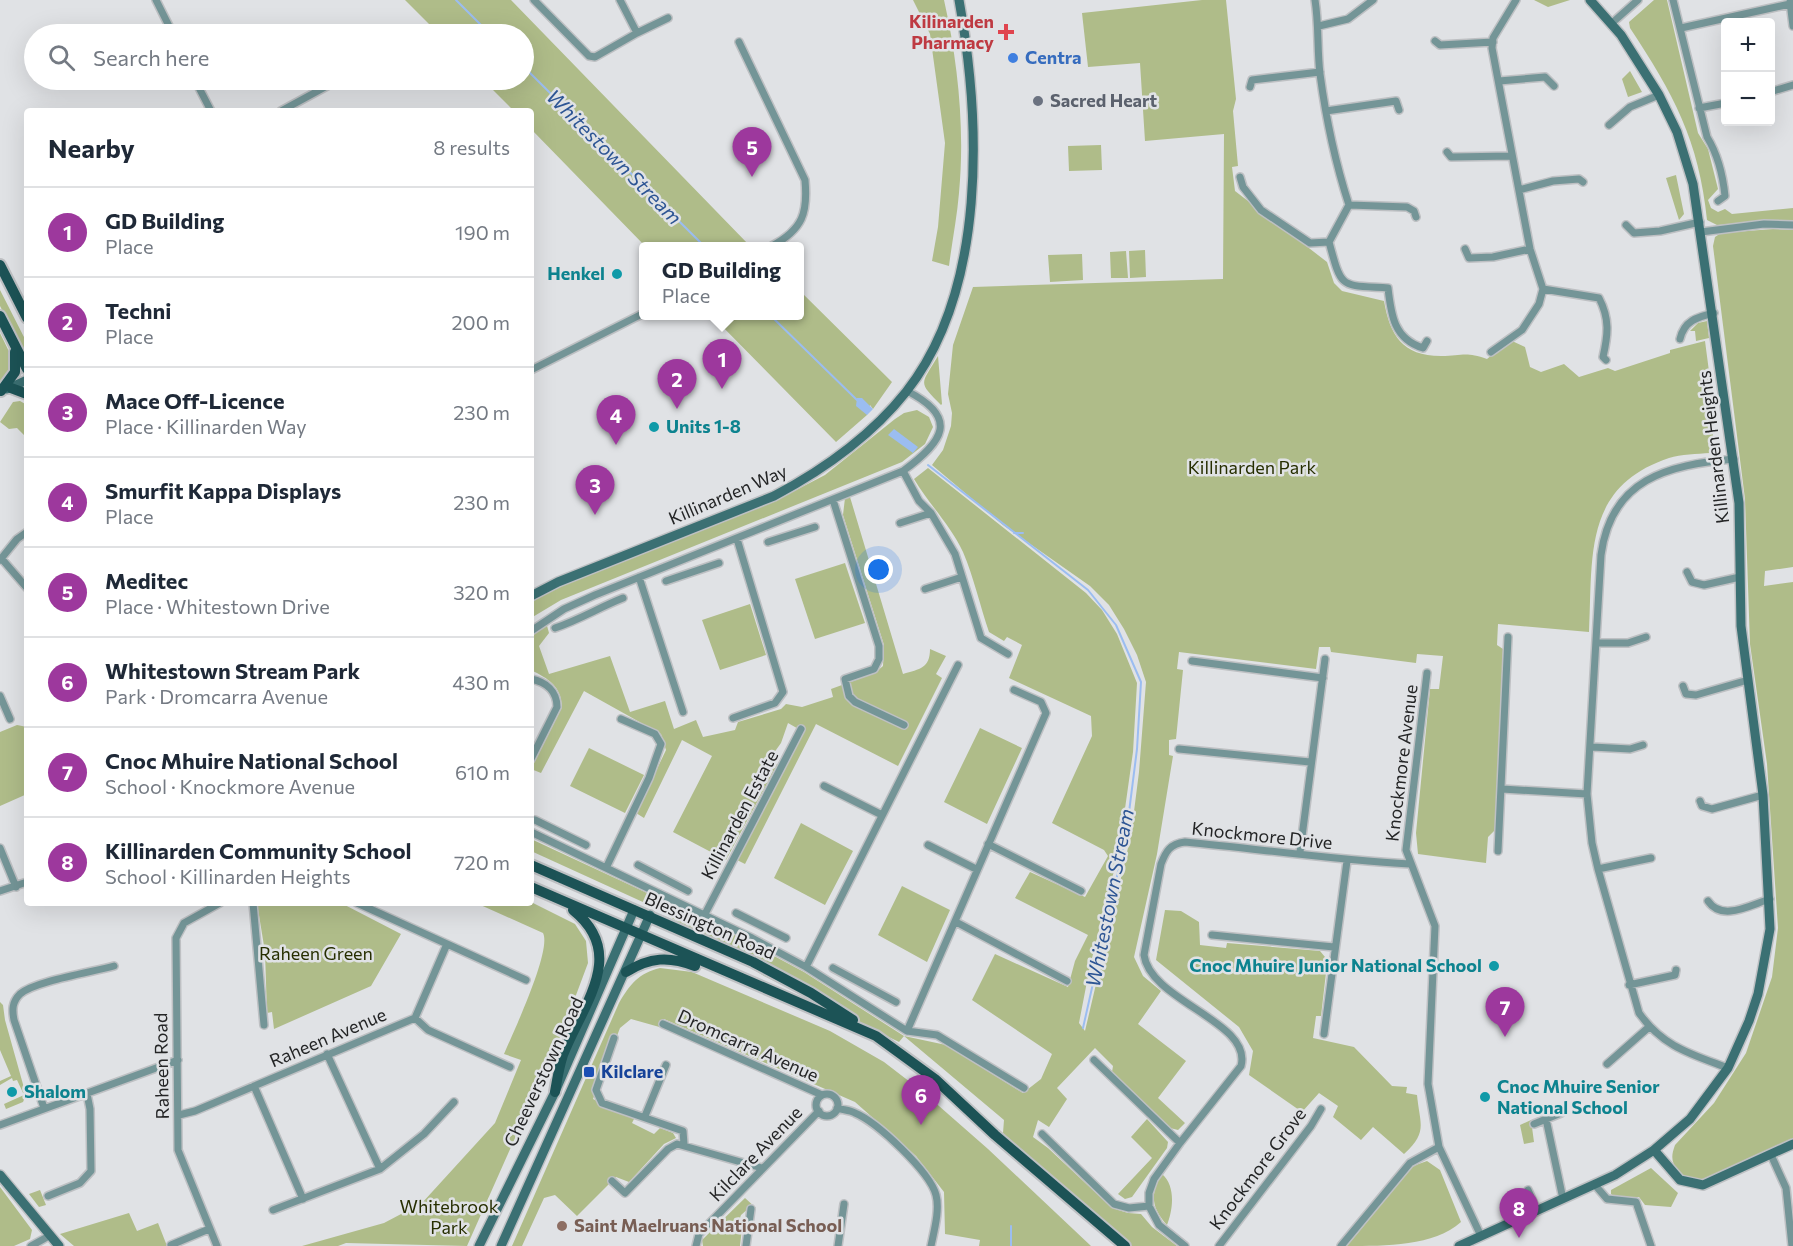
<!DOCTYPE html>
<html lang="en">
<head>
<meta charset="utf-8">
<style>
	:root { --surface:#fff; --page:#f2f2f3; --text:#1f2937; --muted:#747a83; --line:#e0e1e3; --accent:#9d389d }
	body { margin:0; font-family:Commissioner,sans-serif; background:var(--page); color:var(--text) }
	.controls { position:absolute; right:18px; top:18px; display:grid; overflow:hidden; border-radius:6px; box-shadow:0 6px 24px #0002 }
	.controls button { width:54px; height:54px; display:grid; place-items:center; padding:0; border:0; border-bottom:2px solid var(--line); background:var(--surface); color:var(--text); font:30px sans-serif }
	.you { position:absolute; left:879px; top:570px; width:21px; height:21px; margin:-15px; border:4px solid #fff; border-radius:50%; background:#1a73e8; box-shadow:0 0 0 9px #1a73e833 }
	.badge { display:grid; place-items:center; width:39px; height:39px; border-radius:50%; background:var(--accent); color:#fff; font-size:20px; font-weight:700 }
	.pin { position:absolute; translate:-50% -50px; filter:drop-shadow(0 2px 3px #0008) }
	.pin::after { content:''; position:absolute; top:32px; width:21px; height:18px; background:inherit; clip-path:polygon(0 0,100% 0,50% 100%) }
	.popup { position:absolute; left:639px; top:242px; width:165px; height:78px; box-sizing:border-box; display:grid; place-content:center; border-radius:6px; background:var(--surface); filter:drop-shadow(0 2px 4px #0005); font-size:20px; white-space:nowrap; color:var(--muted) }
	.popup b { font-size:22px; color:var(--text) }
	.popup::after { content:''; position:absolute; left:50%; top:100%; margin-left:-12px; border:12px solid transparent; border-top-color:var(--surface) }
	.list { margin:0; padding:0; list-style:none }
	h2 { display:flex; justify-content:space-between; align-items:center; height:78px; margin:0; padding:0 24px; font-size:26px }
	h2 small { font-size:20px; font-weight:400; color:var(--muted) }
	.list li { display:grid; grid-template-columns:39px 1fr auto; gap:18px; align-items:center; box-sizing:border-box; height:90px; padding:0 24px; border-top:2px solid var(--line) }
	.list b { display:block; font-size:22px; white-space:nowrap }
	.list p { margin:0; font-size:20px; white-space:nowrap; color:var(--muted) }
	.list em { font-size:20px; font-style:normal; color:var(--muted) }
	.icon { flex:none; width:33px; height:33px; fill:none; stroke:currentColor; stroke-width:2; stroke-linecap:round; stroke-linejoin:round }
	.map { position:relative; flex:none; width:1793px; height:1246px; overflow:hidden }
	.search { position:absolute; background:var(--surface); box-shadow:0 6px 24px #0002; left:24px; top:24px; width:510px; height:66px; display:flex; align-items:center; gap:15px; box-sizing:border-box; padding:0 21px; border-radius:33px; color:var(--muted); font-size:22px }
	.panel { position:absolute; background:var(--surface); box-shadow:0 6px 24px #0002; left:24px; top:108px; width:510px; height:798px; border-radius:6px }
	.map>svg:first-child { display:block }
	.green { fill:#afbc89 }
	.water { fill:#9bbdf1 }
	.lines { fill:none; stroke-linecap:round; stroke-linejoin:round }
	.stream { stroke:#9bbdf1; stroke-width:2 }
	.street-casing { stroke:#bec0c3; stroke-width:10 }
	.secondary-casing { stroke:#bec0c3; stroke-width:12 }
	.primary-casing { stroke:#bec0c3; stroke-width:14 }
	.street { stroke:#749597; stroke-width:7 }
	.secondary { stroke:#3b7073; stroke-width:9 }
	.primary { stroke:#1c5356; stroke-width:10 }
	.health-dot { fill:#e0444e; stroke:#e0e2e5; stroke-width:2 }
	.shop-dot { fill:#3f7fe0; stroke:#e0e2e5; stroke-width:2 }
	.worship-dot { fill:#6b7280; stroke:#e0e2e5; stroke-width:2 }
	.culture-dot { fill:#0f9aa8; stroke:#e0e2e5; stroke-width:2 }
	.transit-dot { fill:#1a4fb4; stroke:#e0e2e5; stroke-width:2 }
	.education-dot { fill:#8d6e63; stroke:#e0e2e5; stroke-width:2 }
	.labels { text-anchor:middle; stroke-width:5; stroke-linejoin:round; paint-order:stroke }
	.health-label { font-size:18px; font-weight:bold; fill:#be3a42; stroke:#e0e2e5; text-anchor:end }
	.shop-label { font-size:18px; font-weight:bold; fill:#366cbe; stroke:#e0e2e5; text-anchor:start }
	.worship-label { font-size:18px; font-weight:bold; fill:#5b616d; stroke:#e0e2e5; text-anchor:start }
	.culture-label { font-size:18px; font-weight:bold; fill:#0d838f; stroke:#e0e2e5; text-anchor:start }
	.street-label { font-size:18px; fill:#242526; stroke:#e0e2e5 }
	.park-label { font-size:18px; fill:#262e00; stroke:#e0e2e5 }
	.transit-label { font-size:18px; font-weight:bold; fill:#164399; stroke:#e0e2e5; text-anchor:start }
	.education-label { font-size:18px; font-weight:bold; fill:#785e54; stroke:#e0e2e5; text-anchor:start }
	.water-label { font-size:20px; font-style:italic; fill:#2d5594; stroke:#e0e2e5 }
</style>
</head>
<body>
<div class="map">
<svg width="1793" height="1246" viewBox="0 0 1793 1246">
	<rect width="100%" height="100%" fill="#e0e2e5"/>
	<path class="green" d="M405,0H511L749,245L645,246L531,129V111H514L483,80H524V34H439Z
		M913,0H944C958,62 965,129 959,193C957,217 952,242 949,266L932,261L938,227L945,143L930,34Z
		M1202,0H1226L1236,99L1233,111L1238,166L1232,167L1235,191L1327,262L1334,283L1342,291L1384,301C1390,335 1402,356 1441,356C1462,356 1465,351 1487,359L1510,340L1525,347L1530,367L1541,372L1564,364L1579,377L1608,368L1615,371L1670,353V350L1705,341L1713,402V449L1710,453C1697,454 1681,454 1669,458C1582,487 1593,558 1589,632L1498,624L1497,645L1503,649L1495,830L1488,837L1486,863L1418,854L1416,833L1430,689H1439L1443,656L1417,654L1416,663L1331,652L1330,647H1319L1316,669L1179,652L1177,669L1183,670L1176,739L1169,740V755L1173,756L1157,854L1134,957L1143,976L1161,991L1138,1024L1186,1061L1158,1098L1185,1123L1178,1130L1170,1128L1112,1072L1113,1066L1095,1048L1057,1088L1067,1099L1049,1127L1038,1120L1033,1137L1048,1148L1112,1208L1128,1213L1141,1214L1152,1227L1177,1246H1132L1003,1133L1004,1120L904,1036L899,1042L764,976L656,908L531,851V839L714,924L804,972L904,1036L946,1045L1023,1093L1041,1079L1052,1054L972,1000L995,954L1068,987L1075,961L1088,935L1015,898L1030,872L1085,897L1108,856L1104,850L1052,823L1092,736L1091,716L1009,678L1022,645L1007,637L1004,641L989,632C980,606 974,578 963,552C951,526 929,504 914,479L928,468L1086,593L1102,610L1117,634L1137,683L1133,752L1119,851L1090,966L1079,1023L1085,1031L1131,835L1139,772L1146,682L1137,655L1124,629L1109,605L1090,586L1003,525L932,465L943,450L951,426L952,413L948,394L953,345L973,287L1223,279L1224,134L1145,141L1140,63L1088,67L1082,13Z
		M1534,0H1570L1548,7Z
		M1654,0H1667L1698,133L1708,149L1718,189L1708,200L1711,208L1718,212L1725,209L1732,214L1793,208V222L1717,225L1707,220C1699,140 1673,93 1630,28L1629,22Z
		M1630,71L1642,92L1628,97L1622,79Z
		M1101,145L1102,170L1069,171L1068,146Z
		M1676,175L1684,214L1679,220L1666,178Z
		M1773,229L1793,230V567L1765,571L1764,586L1793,582V1139C1774,1149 1712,1184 1694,1180C1687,1179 1683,1176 1678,1171C1671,1162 1671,1156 1675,1145L1714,1103L1746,1053L1772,977L1778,928L1767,764L1750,644L1745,499L1713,246L1715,237L1721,233Z
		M1145,250L1146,277L1130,278L1129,251Z
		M1126,251L1128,278H1111L1110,252Z
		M1082,254L1083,280L1050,282L1048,255Z
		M0,290L27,343V359L0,306Z
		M800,291L892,382L873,409L870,405L867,415L836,442L712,316H800Z
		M1707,321L1709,338L1696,341L1695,331H1690L1698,323Z
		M0,333C8,350 23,372 0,383Z
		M938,356L942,404L941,405C917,381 921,385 938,356Z
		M20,401L27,405V438L17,428L9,429L0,422L13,402Z
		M917,410L929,417L933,427L925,444L902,462L561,600L531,618V600L547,590L777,500L825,475L895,419L904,413Z
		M850,497L903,674C920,669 930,668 930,649L946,656L936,674L942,678L898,766L816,724L745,864L737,860L802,731L788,723L781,743L771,757L777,765L726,860L673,832L712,756L682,740L644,818L636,813L666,750L661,734L584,691L541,773L531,769L562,707C561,686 549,679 531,670V636L546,622L549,633L539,646L549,674L610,656L630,712L665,701L674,729L696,720L703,737L735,730L738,722L781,709L786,704L802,707L833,697L831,689L875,673L883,666L884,645L843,515L845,498Z
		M845,563L865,623L815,639L795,579Z
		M750,604L766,655L720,670L702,620Z
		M17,725L27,727V794L0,806V732Z
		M980,728L1022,748L987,824L944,802Z
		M589,748L644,775L625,813L570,786Z
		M801,823L853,851L825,905L774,878Z
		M902,886L950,910L927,962L878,935Z
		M531,902L575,924L586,941L588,963L563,1030L467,1246L346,1243L338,1246H302L384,1223L422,1203L495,1123L521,1060L504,1054C513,1033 552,950 543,933L476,903Z
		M257,903H341L401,934L371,986L274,1029L272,1012L267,1013L265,952Z
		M1165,910L1181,911L1199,922L1200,945L1226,948L1227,943L1320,951L1325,957L1327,964L1321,1016H1316L1313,1038L1354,1047L1392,1086L1407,1087L1406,1093L1417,1095C1420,1125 1428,1132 1404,1154L1373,1127L1361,1140L1333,1117L1338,1106L1319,1093L1302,1112L1249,1075L1253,1051L1239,1027L1156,960Z
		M660,968L692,972L830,1031L884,1062L923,1092L988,1149L1091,1246H979L980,1240L945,1234L944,1192L916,1156L855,1102L664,1019L663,1028L631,1019L620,1028L593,1099L634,1119L632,1123L654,1134L660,1128L673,1133L676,1138L664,1144L629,1182L616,1177L577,1216L555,1195L544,1198L522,1246H512L619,1003C630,984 639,973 660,968Z
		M0,1002L3,1005L5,1020L26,1095L23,1102L6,1109L4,1104L24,1095L17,1080L13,1081L12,1078L0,1085V1081L11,1076L0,1050Z
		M1147,1119L1168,1142L1167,1148L1132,1197L1125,1199L1118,1194L1152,1158L1131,1137Z
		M1531,1120L1534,1142L1524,1144L1520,1125Z
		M1427,1161L1440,1170L1461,1222C1434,1246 1386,1246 1347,1246L1413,1166Z
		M1651,1168L1678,1193L1671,1207L1645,1205L1639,1197L1616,1198L1611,1194V1190Z
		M1162,1174C1176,1186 1173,1210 1167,1225C1151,1207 1150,1194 1162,1174Z
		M0,1187L32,1230L30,1239L14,1246H0Z
		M40,1190L46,1205L39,1207L29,1194Z
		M745,1198L756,1208H749L741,1215L738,1224L742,1228L740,1246H703L702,1240Z
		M129,1213L137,1231L158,1223L167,1246H74L60,1234Z"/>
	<path class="water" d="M857,398H862L873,409L867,415L856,406Z
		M894,429L918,447L913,453L888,435Z"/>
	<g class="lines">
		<path class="stream" d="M456,0L490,34
			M524,67L704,246
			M771,316L857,400
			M928,465L1088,590L1116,625L1141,682L1137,749L1126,836L1083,1028
			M1014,533H1023
			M1011,1246V1226"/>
		<defs>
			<path id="street" d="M156,0L173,34
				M534,0L589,56L595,57L637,33L620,0
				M1315,0C1319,25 1317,49 1320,74C1326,119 1335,162 1349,205L1329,242C1342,290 1340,285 1388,288C1391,315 1394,339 1423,348L1427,341
				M1673,0L1707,137C1718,155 1723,176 1725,196L1718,201
				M1790,2L1793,26
				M1612,23L1638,0
				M1319,26L1348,19L1373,0
				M1681,28L1790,4
				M637,33L668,18
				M1435,41L1440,45L1493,42
				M739,42L805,180C808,213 803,229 772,246
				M195,80L211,111
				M1499,81L1545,77L1554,86
				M1250,87L1252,80L1320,72
				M1770,92L1793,85
				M1699,108L1726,103
				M281,111L338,80
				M1326,111L1396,101L1399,110
				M1609,125L1630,107L1659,95
				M1447,152L1451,157L1512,156
				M1240,177L1243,187L1261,210L1310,243L1329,242
				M1519,190L1553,181L1579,179L1583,182
				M1349,205L1407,207L1414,211L1416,217
				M1626,225L1634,233L1660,231L1700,222
				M1701,232L1764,224L1793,225
				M1465,249L1469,258L1493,257L1530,249
				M1543,289L1599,298C1610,319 1608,335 1603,357L1606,360
				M1680,339C1684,321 1697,317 1714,313
				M1491,352L1522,330L1539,304L1543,289L1530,249L1492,48L1493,38L1516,0
				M531,370L644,313
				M903,471L919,501L931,513L955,554L981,638L1008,654
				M833,500L879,646V659L874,669L845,679L849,696L855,702L904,725
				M900,523L931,513
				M768,542L815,527
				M1,558L27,588
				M0,560L17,539L27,532
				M1687,572L1692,582L1704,585L1740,577
				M639,577L683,712
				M666,581L719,563
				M925,589L962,577
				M555,628C579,620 600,607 623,598
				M531,631L564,609L595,595L903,471C943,442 960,418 907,391
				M1598,643H1628L1646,637
				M1192,661L1323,678
				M1427,673L1406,850L1435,926L1428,1084L1439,1147L1481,1236
				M531,679C546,682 557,691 557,707L531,759
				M1683,686L1686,694L1696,695L1748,680
				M0,696L10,719
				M733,718L775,703L783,692L737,539
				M1592,747L1630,749L1643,745
				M1179,749L1310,762
				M824,786L882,815
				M1502,789L1587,794
				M1700,801L1702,806L1712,809L1763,795
				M535,820L586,845
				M531,832L752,938L806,967L907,1031L1046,713L1041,702L1014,690
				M988,844L1081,891
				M928,845L976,869
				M0,848L16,887
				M1498,851L1508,637
				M1300,852L1325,659
				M638,865L688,891
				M606,868L649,778L661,744L655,734L621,719
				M1598,869L1651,858
				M0,891L27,882
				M1708,901C1722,922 1750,905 1770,899
				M253,903L264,1025
				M357,903L526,980
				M736,913L786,938
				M705,914L801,729
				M956,922L1067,981
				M1212,935L1334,947
				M806,967L958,665
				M833,968L896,1002
				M1629,985L1675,975L1676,970
				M415,1018L428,1030L510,1067
				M663,1024L822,1095
				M907,1031L937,1035L1024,1088
				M1324,1034L1347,861
				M614,1038L596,1090L602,1103L683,1131L684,1144
				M327,1054L380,1169
				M1094,1060L1180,1143
				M1607,1064L1649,1027
				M1728,1068C1691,1054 1663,1047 1639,1013L1598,869L1592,843L1587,794L1601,555C1611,479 1667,465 1734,459
				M254,1086L303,1199
				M816 1105a11 11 0 1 1 22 0a11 11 0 1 1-22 0Z
				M44,1108L14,1020C12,1010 12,1002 20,994C35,981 93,972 114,966
				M837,1108C843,1110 850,1110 855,1113C877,1122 930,1172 936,1195C940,1210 934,1231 931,1246
				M179,1115L195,1111L415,1018L447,944
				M645,1116L666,1065
				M1546,1119L1563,1199
				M1534,1124L1561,1113
				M0,1125L178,1060
				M1042,1134L1114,1204L1129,1208L1149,1206L1159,1225L1185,1246
				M1771,1155L1786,1188L1792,1246
				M612,1181L625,1193L668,1149L677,1144L762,1168
				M1595,1185L1607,1199L1636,1202L1651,1246
				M1528,1190L1537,1211
				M48,1196L80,1183L91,1171L90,1109L87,1094
				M1149,1206V1193L1154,1179L1180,1143L1241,1066C1253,1022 1150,1001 1144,955L1161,864C1166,851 1170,844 1185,842C1260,849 1334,860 1410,864
				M273,1210L380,1169L424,1134L454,1102
				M171,1245L209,1229
				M31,1246L49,1236
				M217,1246L178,1150L176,938L184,923L220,903
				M696,1246L699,1234L819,1111
				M746,1246L751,1209
				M838,1246L844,1204
				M1219,1246L1311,1126L1321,1109
				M1341,1246L1410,1163L1439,1147"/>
			<path id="secondary" d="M7,389L27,380
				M531,596L558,582L774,496C823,470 871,436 906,392C987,289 981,122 959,0
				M1654,1150L1680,1180L1703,1185L1793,1144
				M0,1175L59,1246
				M479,1246L555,1092L634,910
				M501,1246L650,915
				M1459,1246L1615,1175L1654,1150L1690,1119L1728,1068L1749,1021L1758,994L1770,929L1763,795L1741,626L1739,503L1693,184L1677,132L1659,95L1621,35L1590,0"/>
			<path id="primary" d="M0,265L27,318
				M0,316L27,369
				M11,388L27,394
				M1,391L15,372V352
				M531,865L753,962L811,993L853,1020
				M531,887L876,1036L935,1079L995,1135L1125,1246
				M626,972C650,957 669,956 695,966
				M555,1092C557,1080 559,1067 563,1055C583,1004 628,954 573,910"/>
		</defs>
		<use href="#street" class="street-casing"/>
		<use href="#secondary" class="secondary-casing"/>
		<use href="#primary" class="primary-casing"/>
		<use href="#street" class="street"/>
		<use href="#secondary" class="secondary"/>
		<use href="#primary" class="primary"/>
	</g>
	<path class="health-dot" d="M1003 23h6v6h6v6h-6v6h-6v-6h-6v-6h6z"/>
	<circle class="shop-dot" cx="1013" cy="58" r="6"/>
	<circle class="worship-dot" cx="1038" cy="101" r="6"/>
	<g class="culture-dot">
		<circle cx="617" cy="274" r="6"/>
		<circle cx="654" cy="427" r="6"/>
		<circle cx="1494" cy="966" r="6"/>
		<circle cx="12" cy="1092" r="6"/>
		<circle cx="1485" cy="1097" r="6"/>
	</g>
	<rect class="transit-dot" x="583" y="1066" width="12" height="12" rx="3"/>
	<circle class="education-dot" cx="562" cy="1226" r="6"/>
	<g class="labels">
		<g class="health-label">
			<text x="994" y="28">Kilinarden<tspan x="994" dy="21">Pharmacy</tspan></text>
		</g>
		<g class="shop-label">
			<text x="1025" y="64">Centra</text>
		</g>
		<g class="worship-label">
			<text x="1050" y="107">Sacred Heart</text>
		</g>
		<g class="culture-label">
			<text x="605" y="280" text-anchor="end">Henkel</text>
			<text x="666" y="433">Units 1-8</text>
			<text x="1482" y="972" text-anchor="end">Cnoc Mhuire Junior National School</text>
			<text x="1497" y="1093">Cnoc Mhuire Senior<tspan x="1497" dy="21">National School</tspan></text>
			<text x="24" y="1098">Shalom</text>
		</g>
		<g class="street-label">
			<text transform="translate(1714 447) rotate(-97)" y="6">Killinarden Heights</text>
			<text transform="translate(728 495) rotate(-23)" y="6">Killinarden Way</text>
			<text transform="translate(1402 763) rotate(-83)" y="6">Knockmore Avenue</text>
			<text transform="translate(740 815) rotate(-62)" y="6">Killinarden Estate</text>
			<text transform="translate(1262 836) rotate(6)" y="6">Knockmore Drive</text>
			<text transform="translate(710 926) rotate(24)" y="6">Blessington Road</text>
			<text transform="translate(328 1038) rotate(-23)" y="6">Raheen Avenue</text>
			<text transform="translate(748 1046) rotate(24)" y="6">Dromcarra Avenue</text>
			<text transform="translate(162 1066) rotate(-91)" y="6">Raheen Road</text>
			<text transform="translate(544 1072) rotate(-65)" y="6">Cheeverstown Road</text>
			<text transform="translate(756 1154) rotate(-46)" y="6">Kilclare Avenue</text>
			<text transform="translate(1258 1169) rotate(-53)" y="6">Knockmore Grove</text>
		</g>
		<g class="park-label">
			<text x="1252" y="474">Killinarden Park</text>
			<text x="316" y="960">Raheen Green</text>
			<text x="449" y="1213">Whitebrook<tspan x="449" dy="21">Park</tspan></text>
		</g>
		<g class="transit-label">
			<text x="601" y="1078">Kilclare</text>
		</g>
		<g class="education-label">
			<text x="574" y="1232">Saint Maelruans National School</text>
		</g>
		<g class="water-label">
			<text transform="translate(614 157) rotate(45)" y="7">Whitestown Stream</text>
			<text transform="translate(1110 898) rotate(-79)" y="7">Whitestown Stream</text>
		</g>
	</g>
</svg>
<div class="controls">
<button>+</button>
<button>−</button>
</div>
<div class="you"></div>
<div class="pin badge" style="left:722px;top:389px">1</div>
<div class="popup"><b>GD Building</b>Place</div>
<div class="pin badge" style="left:677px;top:409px">2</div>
<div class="pin badge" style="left:595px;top:515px">3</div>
<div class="pin badge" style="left:616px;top:445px">4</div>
<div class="pin badge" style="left:752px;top:177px">5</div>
<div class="pin badge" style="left:921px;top:1125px">6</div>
<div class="pin badge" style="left:1505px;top:1037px">7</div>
<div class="pin badge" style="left:1519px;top:1238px">8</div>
<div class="search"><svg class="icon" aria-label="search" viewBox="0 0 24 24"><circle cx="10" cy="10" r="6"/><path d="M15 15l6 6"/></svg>Search here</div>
<section class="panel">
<h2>Nearby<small>8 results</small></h2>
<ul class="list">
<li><span class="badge">1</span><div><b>GD Building</b><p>Place</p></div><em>190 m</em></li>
<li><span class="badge">2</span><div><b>Techni</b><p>Place</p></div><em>200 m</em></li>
<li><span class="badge">3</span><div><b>Mace Off-Licence</b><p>Place · Killinarden Way</p></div><em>230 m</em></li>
<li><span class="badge">4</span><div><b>Smurfit Kappa Displays</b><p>Place</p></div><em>230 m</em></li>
<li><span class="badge">5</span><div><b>Meditec</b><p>Place · Whitestown Drive</p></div><em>320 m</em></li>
<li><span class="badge">6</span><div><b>Whitestown Stream Park</b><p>Park · Dromcarra Avenue</p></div><em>430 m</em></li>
<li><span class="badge">7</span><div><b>Cnoc Mhuire National School</b><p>School · Knockmore Avenue</p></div><em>610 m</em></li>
<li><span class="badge">8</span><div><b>Killinarden Community School</b><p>School · Killinarden Heights</p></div><em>720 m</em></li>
</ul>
</section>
</div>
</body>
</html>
